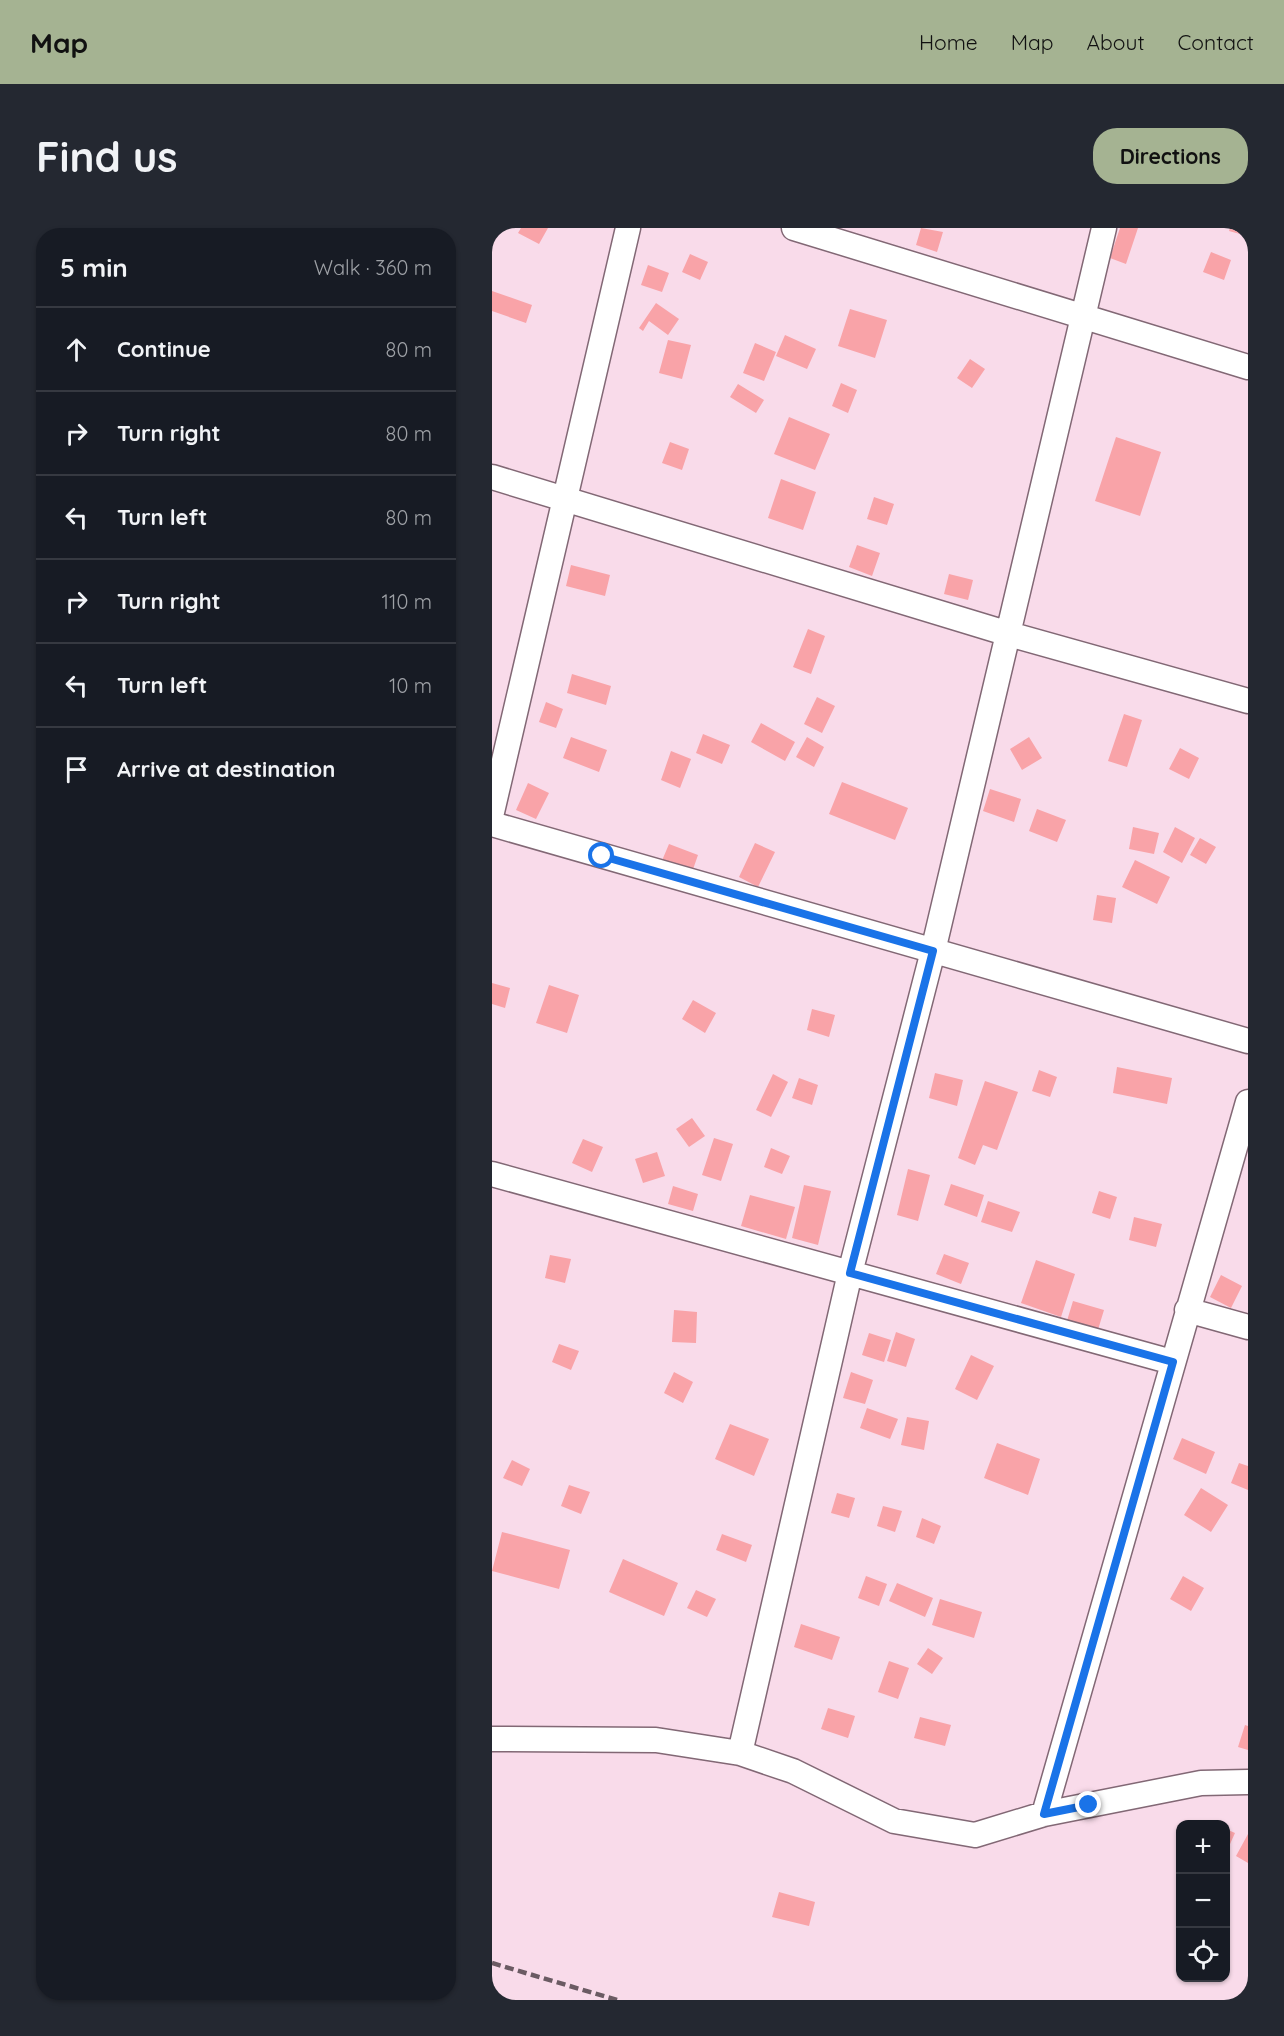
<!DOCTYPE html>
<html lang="en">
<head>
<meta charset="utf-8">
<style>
	:root { --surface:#171b24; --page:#242831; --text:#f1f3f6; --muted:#9ea1a6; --line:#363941; --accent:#a5b392 }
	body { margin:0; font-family:Quicksand,sans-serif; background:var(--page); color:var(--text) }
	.controls { position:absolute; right:18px; bottom:18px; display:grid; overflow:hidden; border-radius:12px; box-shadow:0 2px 4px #0004 }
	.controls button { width:54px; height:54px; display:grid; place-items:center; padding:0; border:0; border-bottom:2px solid var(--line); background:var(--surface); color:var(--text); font:30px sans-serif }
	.stop { position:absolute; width:18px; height:18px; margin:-14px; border:4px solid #1a73e8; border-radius:50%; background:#fff }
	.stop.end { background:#1a73e8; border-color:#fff; box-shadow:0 2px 6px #0008 }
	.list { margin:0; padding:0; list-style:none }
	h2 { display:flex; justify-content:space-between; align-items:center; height:78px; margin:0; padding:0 24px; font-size:26px }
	h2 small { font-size:20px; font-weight:400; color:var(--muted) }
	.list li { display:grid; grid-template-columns:39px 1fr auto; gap:18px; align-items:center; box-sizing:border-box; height:84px; padding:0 24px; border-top:2px solid var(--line) }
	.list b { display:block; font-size:22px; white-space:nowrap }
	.list em { font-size:20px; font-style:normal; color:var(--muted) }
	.icon { flex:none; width:33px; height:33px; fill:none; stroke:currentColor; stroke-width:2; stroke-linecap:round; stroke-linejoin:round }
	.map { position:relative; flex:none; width:756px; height:1772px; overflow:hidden; border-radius:24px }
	header { display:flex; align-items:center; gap:36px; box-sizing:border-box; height:84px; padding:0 30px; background:var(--accent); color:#111 }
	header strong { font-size:28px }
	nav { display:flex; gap:33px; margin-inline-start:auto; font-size:21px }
	.intro { display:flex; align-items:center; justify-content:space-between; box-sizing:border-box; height:144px; padding:0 36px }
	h1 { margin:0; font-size:42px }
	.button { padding:15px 27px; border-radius:24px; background:var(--accent); color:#111; font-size:21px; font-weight:700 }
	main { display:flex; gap:36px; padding:0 36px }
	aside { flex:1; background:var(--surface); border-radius:24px; box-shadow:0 2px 4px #0004 }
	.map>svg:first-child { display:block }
	.building { fill:#f9a3a8 }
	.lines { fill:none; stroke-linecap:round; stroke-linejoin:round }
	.minor-casing { stroke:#826875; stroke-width:27 }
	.minor { stroke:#fff; stroke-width:24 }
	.rail { stroke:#6b5b63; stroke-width:4.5; stroke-dasharray:9 4.5; stroke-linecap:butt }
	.route { stroke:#1a73e8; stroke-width:8 }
</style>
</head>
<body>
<header>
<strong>Map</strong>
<nav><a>Home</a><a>Map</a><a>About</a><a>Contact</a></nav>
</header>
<div class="intro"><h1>Find us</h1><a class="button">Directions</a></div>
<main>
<aside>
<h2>5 min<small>Walk · 360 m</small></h2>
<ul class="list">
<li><svg class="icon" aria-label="ahead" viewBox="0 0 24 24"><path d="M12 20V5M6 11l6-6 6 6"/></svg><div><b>Continue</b></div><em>80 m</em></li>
<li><svg class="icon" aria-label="right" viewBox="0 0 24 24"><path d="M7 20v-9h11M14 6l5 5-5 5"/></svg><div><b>Turn right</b></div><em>80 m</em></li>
<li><svg class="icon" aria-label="left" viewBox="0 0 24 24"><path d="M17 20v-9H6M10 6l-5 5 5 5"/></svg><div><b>Turn left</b></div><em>80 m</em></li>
<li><svg class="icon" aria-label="right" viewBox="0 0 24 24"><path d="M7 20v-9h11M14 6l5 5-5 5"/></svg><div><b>Turn right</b></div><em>110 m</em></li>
<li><svg class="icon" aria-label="left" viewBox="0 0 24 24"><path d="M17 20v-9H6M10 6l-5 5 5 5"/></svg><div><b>Turn left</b></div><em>10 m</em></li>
<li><svg class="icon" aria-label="arrive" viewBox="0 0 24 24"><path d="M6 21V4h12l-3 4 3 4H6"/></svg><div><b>Arrive at destination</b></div></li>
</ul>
</aside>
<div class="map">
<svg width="756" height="1772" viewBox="0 0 756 1772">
	<rect width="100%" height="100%" fill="#f9dbea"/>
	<path class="building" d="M29,0H56L47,16L26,5Z
		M429,0L451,4L445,24L424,17Z
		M628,0H646L634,36L618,30Z
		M738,0H756L755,8L737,3Z
		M719,24L739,32L732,52L711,44Z
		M198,26L216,34L208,52L190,44Z
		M156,37L177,45L170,64L149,57Z
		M0,63L40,77L34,95L0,83Z
		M164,75L187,91L176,107L157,93L151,103L147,100Z
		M358,81L395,92L383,130L346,118Z
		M293,107L324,121L315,141L284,128Z
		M176,112L199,117L190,151L167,145Z
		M263,115L284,124L272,153L251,145Z
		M478,131L493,141L480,160L465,150Z
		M349,155L365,162L356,185L340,178Z
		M246,156L272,172L264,185L238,169Z
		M297,189L338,206L323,242L282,226Z
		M624,209L669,224L648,288L603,273Z
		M178,214L197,221L190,242L170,235Z
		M289,251L324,264L311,302L276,290Z
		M382,269L402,276L395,297L375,291Z
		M365,317L388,325L380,348L357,339Z
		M79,337L118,347L113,368L74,358Z
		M457,346L481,352L476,372L452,366Z
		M316,401L333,408L319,446L301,439Z
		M80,446L119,458L114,477L75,465Z
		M325,469L343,478L330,505L312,496Z
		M54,474L71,481L64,500L47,494Z
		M632,486L650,492L635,539L616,533Z
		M269,495L303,514L293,533L259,514Z
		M211,506L238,517L230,536L204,525Z
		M79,509L115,522L107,544L71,530Z
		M315,509L332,519L322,539L304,529Z
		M537,509L550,530L530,542L518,521Z
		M688,520L707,530L697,551L677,541Z
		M179,523L199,531L188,560L169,552Z
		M350,554L416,580L403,612L337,586Z
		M36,555L57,565L44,591L24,582Z
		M498,561L529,571L522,594L491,583Z
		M545,581L574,592L565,614L537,603Z
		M641,599L667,605L662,626L637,621Z
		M683,599L703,610L690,635L671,624Z
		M708,610L724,619L714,636L698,627Z
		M263,615L283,624L266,659L247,649Z
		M177,616L206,627L199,647L169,635Z
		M643,632L678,649L665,676L630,659Z
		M605,667L624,670L620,695L601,692Z
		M0,755L18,760L13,780L0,776Z
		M57,757L87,767L75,805L44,795Z
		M201,772L224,785L213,805L190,791Z
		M320,781L343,787L337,809L315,802Z
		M625,839L680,850L675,876L621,865Z
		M547,842L565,849L558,869L540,863Z
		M443,845L471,852L465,878L437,870Z
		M281,846L296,854L279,889L264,882Z
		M307,850L326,857L320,877L300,870Z
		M493,853L526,864L505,922L491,917L483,937L466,930Z
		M200,890L213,908L197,919L184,901Z
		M222,910L241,916L229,953L210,947Z
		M91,911L111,919L100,944L80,935Z
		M279,920L298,928L290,946L272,939Z
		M165,924L173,948L151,955L143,931Z
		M416,941L438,947L426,993L405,987Z
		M459,956L492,967L485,989L452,977Z
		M312,957L339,963L326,1017L300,1010Z
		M181,958L206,966L201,983L176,976Z
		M607,963L625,969L618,991L600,985Z
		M258,967L303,979L294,1011L249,998Z
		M496,973L528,984L520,1004L489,994Z
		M642,989L670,996L664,1019L637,1012Z
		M452,1026L477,1035L469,1056L444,1046Z
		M58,1027L79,1031L73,1055L53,1050Z
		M544,1032L583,1046L569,1089L529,1075Z
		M729,1047L750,1058L739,1080L718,1069Z
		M581,1073L612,1082L605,1105L574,1096Z
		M182,1082L205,1084L204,1115L180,1114Z
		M404,1104L423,1111L414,1139L395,1133Z
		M377,1105L399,1112L392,1134L370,1127Z
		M67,1116L87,1123L79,1142L60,1134Z
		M479,1127L502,1138L485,1172L463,1161Z
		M182,1144L201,1154L191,1175L172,1165Z
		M359,1144L381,1152L373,1176L351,1170Z
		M375,1180L406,1191L398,1211L368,1200Z
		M415,1189L437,1193L432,1222L409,1217Z
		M238,1196L277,1211L262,1248L223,1231Z
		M690,1210L723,1224L714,1246L681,1231Z
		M505,1215L548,1231L536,1267L492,1250Z
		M20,1232L38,1241L30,1258L11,1250Z
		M747,1235L756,1238V1262L739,1255Z
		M77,1257L98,1264L89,1286L69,1278Z
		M709,1260L736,1277L719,1304L692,1287Z
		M345,1265L363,1270L357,1290L339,1285Z
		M391,1278L410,1283L403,1304L385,1298Z
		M430,1290L449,1298L442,1316L424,1309Z
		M10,1304L78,1322L67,1361L0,1343Z
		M230,1306L260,1317L254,1334L224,1322Z
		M131,1331L186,1355L172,1388L117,1364Z
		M374,1348L395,1356L387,1378L366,1370Z
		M691,1348L712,1360L699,1383L678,1371Z
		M405,1355L441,1370L433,1389L397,1373Z
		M204,1362L224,1371L215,1389L195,1380Z
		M448,1371L490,1384L482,1410L440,1397Z
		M309,1396L348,1409L340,1432L302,1419Z
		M436,1420L451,1430L440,1446L425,1436Z
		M397,1433L417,1440L406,1471L386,1464Z
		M336,1480L363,1488L356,1510L329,1501Z
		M428,1489L459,1497L453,1518L422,1510Z
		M753,1497L756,1498V1522L746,1519Z
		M734,1601L743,1605L734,1625Z
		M756,1606V1635L744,1628Z
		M287,1664L323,1674L317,1698L280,1689Z"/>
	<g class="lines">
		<defs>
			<path id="minor" d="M302,0L756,139
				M0,249L517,406L756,473
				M0,584L136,0
				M0,596L756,813
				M0,946L680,1134
				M695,1082L756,1099
				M0,1511L164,1512L248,1525L301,1543L402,1593L483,1607L552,1586L709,1555L756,1554
				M248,1525L358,1045L441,723L612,0
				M552,1586L756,874"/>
		</defs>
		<use href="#minor" class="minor-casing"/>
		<use href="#minor" class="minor"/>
		<path class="rail" d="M0,1735L125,1772"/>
	</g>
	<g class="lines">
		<path class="route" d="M110,628L441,723L358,1045L681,1134L552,1586L597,1577"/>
	</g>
</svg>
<div class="controls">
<button>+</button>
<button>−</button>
<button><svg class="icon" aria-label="locate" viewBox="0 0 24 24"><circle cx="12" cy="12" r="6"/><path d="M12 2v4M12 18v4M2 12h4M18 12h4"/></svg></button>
</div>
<div class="stop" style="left:110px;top:628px"></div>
<div class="stop end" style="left:597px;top:1577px"></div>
</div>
</main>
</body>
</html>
